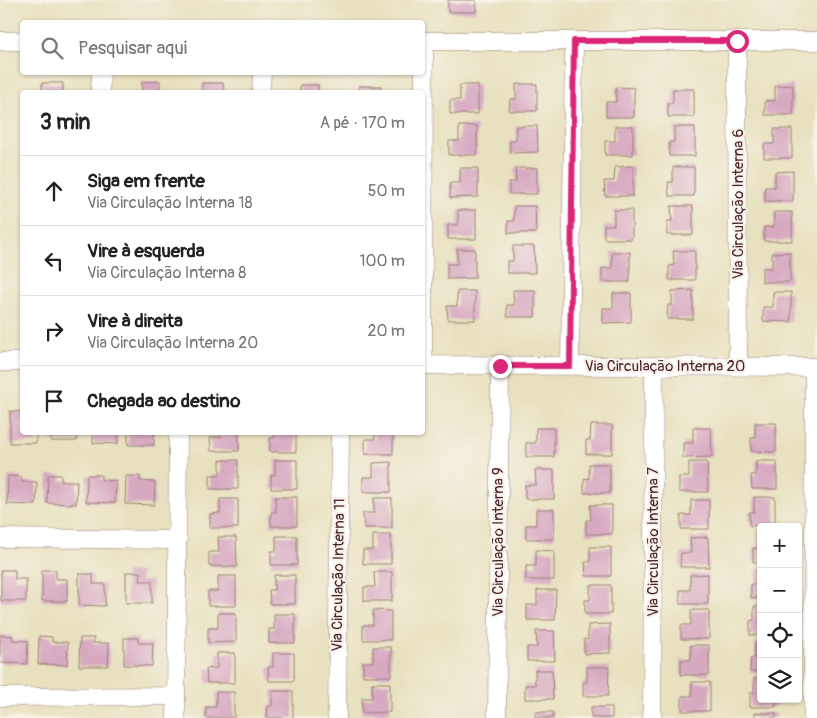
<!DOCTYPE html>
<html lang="pt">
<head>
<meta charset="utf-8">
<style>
	:root { --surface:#fff; --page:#f2f2f2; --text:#222; --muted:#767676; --line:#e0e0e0 }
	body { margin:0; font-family:Pangolin,sans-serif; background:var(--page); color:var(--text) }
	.controls { position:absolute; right:15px; bottom:15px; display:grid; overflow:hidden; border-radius:5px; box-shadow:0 1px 4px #0004 }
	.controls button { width:45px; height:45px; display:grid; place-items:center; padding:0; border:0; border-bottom:1px solid var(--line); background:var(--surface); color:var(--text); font:25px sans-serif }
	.stop { position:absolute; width:15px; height:15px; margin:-11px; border:4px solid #db2777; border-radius:50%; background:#fff }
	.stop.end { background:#db2777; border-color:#fff; box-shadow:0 1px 5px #0008 }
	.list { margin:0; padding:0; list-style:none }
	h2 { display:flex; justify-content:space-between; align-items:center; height:65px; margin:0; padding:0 20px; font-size:21px }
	h2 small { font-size:16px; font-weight:400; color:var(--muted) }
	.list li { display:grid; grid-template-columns:32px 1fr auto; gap:15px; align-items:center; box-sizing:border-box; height:70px; padding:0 20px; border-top:1px solid var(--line) }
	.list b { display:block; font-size:19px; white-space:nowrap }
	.list p { margin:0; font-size:16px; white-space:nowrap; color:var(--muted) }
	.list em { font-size:16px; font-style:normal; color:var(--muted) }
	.icon { flex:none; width:28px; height:28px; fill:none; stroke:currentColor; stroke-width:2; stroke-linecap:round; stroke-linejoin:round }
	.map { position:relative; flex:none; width:817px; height:718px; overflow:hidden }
	.search { position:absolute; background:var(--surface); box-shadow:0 1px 4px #0004; left:20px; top:20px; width:405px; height:55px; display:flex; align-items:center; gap:12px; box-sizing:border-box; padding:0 18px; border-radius:5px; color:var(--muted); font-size:19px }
	.panel { position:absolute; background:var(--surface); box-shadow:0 1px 4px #0004; left:20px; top:90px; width:405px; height:345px; border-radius:5px }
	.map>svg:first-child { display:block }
	.building { fill:#d8aac2 }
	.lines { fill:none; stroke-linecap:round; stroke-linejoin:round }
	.minor-casing { stroke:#998075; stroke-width:19 }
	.minor { stroke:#fff; stroke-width:18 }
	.route { stroke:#db2777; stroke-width:6 }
	.labels { text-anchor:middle; stroke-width:4.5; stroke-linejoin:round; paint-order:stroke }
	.street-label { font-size:15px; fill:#4a1f2b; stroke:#f7f3e8 }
</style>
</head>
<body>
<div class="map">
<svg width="817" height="718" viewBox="0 0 817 718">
	<rect width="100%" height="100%" fill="#f7f3e8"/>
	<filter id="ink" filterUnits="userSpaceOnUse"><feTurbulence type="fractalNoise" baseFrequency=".02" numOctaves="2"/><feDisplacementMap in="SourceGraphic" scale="10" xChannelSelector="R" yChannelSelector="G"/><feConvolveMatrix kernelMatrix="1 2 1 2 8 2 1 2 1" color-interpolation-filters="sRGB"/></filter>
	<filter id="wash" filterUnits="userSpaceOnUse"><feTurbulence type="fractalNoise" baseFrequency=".0096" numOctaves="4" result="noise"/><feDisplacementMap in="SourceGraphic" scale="20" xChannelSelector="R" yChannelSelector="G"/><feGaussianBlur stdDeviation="1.12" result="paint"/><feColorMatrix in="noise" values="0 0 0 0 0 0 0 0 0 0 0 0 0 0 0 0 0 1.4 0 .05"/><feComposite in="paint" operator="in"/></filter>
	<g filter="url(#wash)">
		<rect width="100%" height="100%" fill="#e8e1bf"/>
		<g id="blocks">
			<path class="building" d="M448,0H476V12H448Z
				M160,81V92H142V82Z
				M42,83H63V92H42Z
				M202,83H223L224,92H202Z
				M516,84H537V111H509L510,99H516Z
				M300,85H318V92H300Z
				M460,85H478V114H450V100H460Z
				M793,85V115H765V101H775V86Z
				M359,86H381V92H359Z
				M616,87L634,88V117H606V102H616Z
				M673,89H694V117H668V103H673Z
				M459,126H477V155H449V141H459Z
				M516,126H537L538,152L510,153V141H516Z
				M615,126H633V155H605V141H615Z
				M674,127H695V156H669V142H674Z
				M774,129H792V158H764V144H774Z
				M633,166V196H605L604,181H614L615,167Z
				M673,167H694V196H669L668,182H673Z
				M460,168H478V197L450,198V183H460Z
				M515,168H537V194H509V182H516Z
				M793,171V201H765V187H775V172Z
				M514,206H535L536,233H508V221H514Z
				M671,206H693V235H667V221H672Z
				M458,210H476V239H448V225H458Z
				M614,210H632V239H604V225H614Z
				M774,212H792V241H764V227H774Z
				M513,246H534L535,273H507V261H513Z
				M457,249H475V278L447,279V264H457Z
				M673,251H695V280H669V266L674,265Z
				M612,252H630V282H602V268H612Z
				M790,252V282H762V268H772V253Z
				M513,290H535V317H507V305H514Z
				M693,290V319H667L668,305H672V291Z
				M457,291H475V320H448L447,306H457Z
				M773,292H791V322L763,321V307H773Z
				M613,293H631V322L603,323V308H613Z
				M10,411L22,412V432H36V443H10Z
				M755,423H776V452L751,451V438H755Z
				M591,425H612V454H586V440H590Z
				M536,428H554V457H526V443H536Z
				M693,428H711L712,457L683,458V443H693Z
				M51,432H77V441H51Z
				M93,432H118V444L93,443Z
				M128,432H154V445H128Z
				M221,432H239V451H211L210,437H221Z
				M275,432H296V452H270V438H274Z
				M375,432H393V454H365V439H375Z
				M220,460H238V489H210V475H220Z
				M275,460H297V489H271V475H275Z
				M756,461H777V489H752L751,475H756Z
				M391,462V492H363V477H373V463Z
				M689,462H707L708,492H679V477H689Z
				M589,464H610V493H584V478L589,479Z
				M535,470H554V499H525V485H536Z
				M48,475H61V481H77L76,504L47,503Z
				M87,475H101V480L116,481L115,503L86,502Z
				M8,476L21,477L22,482H37L36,505L7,504Z
				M126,476H140V481L155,482L154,505L125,504Z
				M275,497H297V526H271V512H276Z
				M754,497H775V525L750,526L749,512H754Z
				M374,498H392V528H364L363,513H374Z
				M220,499H238V528H210V514L220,513Z
				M691,500H709V529H681V515H691Z
				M590,505H612V534H586V520H591Z
				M536,509H554V539H526V525H536Z
				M758,533H761V562H753V548H758Z
				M373,535H391V564H363V550H373Z
				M276,536H297V565H271V551H276Z
				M218,537H236L237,567L209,566V552H219Z
				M708,537L709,567H680L681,553H691L690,538Z
				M590,547H611V576H586L585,562H590Z
				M536,550L554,551V580H526V566H536Z
				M756,569H761V598H751V584H756Z
				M1,570H15V579H26V601H1Z
				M42,570H56V579H67V601H42Z
				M126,572H141L140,581H152V603H126Z
				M374,572H392V601H364V587H375Z
				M79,574H93V584H105V606L79,605Z
				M708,574V604H680V590H690V575Z
				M274,575H295V604H270L269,590H274Z
				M218,576H236V606H208V591H218Z
				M590,585H611V614H585V600H590Z
				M537,590H556L555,620H527V605H537Z
				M754,606H761V635H750V621L754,620Z
				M373,610L391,611V640H363V625H373Z
				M691,610H709V639H681V625H691Z
				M218,613H236V642L208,643V628H218Z
				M274,614H295V643H269V629H274Z
				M610,624V653L584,654V639L588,640V625Z
				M536,631H554L555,661H527V647H537Z
				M0,635L13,636L12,640L28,641L27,664L0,663Z
				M39,636L52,637V642H68L67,665L38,664Z
				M80,638H94L93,643H109L108,666H79Z
				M124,638H138V643H153L152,666L124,665Z
				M755,643H761V672H750L751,658H755Z
				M691,645H709V675H681V660H691Z
				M373,647H391V676H363V662H373Z
				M217,653H235V683H207L206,669L217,668Z
				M273,653H294V681H269L268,667H273Z
				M587,667H609L608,696H583V682H587Z
				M535,670H552L553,699H525V685H535Z
				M754,678H761V699H776V707H750V693H754Z
				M692,682H710V711H682V696H692Z
				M372,683H390V712L362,713V698H372Z
				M272,691H293V718H267L268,706H272Z
				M216,692H234V718H206V707H216Z
				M591,707H612V718H591Z
				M535,712H553V718H535Z
				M755,713H776V718H755Z"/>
		</g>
	</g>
	<g filter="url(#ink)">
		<use href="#blocks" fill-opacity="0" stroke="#998075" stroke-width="1"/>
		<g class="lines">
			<defs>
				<path id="minor" d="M0,41H22
					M422,41H817
					M737,41L738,367
					M100,92L101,72
					M261,92L262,72
					M0,362H22
					M422,365L817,367
					M423,365L424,41
					M570,366L574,41
					M0,538L178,540
					M0,697L176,696
					M176,718L178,432
					M337,718L340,432
					M497,718L500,365
					M652,718L654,366
					M813,718L814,367"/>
			</defs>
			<use href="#minor" class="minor-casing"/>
			<use href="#minor" class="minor"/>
		</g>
	</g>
	<g class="lines" filter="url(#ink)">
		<path class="route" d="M500,366H570L574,41H737"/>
	</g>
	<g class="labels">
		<g class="street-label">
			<text transform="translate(738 204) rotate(-90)" y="5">Via Circulação Interna 6</text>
			<text x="665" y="371">Via Circulação Interna 20</text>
			<text transform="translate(498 542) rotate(-90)" y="5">Via Circulação Interna 9</text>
			<text transform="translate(653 542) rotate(-90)" y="5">Via Circulação Interna 7</text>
			<text transform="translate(338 575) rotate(-89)" y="5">Via Circulação Interna 11</text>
		</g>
	</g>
</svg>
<div class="controls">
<button>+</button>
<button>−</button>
<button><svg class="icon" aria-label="locate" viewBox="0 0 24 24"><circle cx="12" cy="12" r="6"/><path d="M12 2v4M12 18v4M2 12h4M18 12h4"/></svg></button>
<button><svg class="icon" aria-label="layers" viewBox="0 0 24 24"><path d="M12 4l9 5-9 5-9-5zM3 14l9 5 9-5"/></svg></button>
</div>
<div class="stop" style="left:737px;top:41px"></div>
<div class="stop end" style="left:500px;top:366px"></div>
<div class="search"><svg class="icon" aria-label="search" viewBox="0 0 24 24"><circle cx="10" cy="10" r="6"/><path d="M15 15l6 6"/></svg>Pesquisar aqui</div>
<section class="panel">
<h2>3 min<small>A pé · 170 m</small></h2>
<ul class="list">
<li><svg class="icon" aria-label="ahead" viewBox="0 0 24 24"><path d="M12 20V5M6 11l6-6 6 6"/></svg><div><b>Siga em frente</b><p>Via Circulação Interna 18</p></div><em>50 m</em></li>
<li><svg class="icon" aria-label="left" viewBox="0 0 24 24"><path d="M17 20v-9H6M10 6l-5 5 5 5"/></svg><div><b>Vire à esquerda</b><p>Via Circulação Interna 8</p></div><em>100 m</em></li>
<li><svg class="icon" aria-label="right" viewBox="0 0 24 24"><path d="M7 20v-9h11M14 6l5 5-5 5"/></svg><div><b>Vire à direita</b><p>Via Circulação Interna 20</p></div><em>20 m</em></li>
<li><svg class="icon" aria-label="arrive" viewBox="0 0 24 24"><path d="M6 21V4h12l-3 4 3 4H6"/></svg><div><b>Chegada ao destino</b></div></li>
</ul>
</section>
</div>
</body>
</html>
